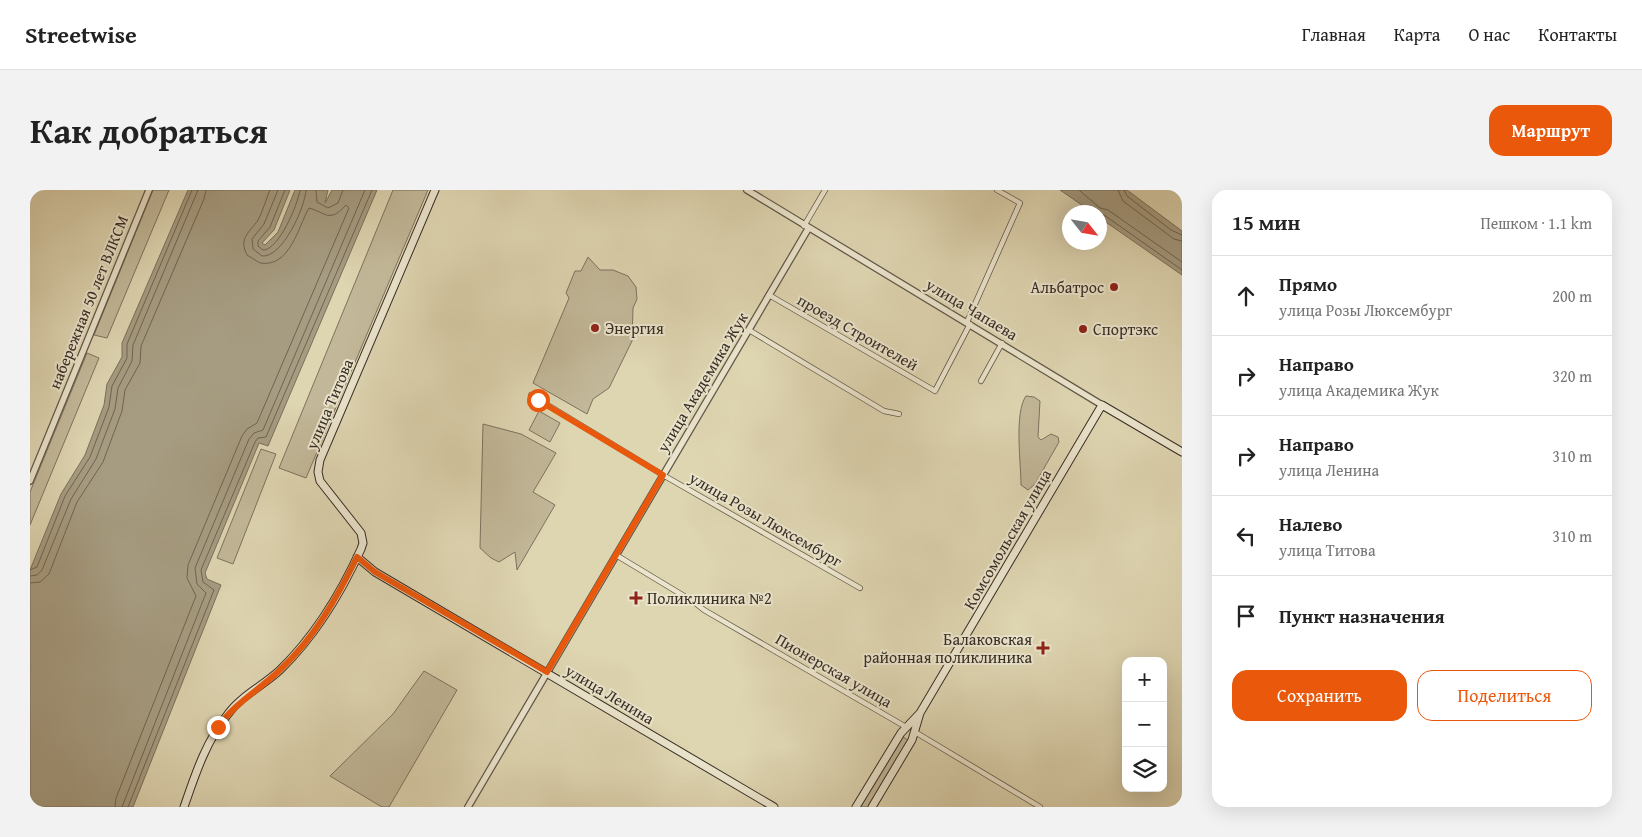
<!DOCTYPE html>
<html lang="ru">
<head>
<meta charset="utf-8">
<style>
	:root { --surface:#fff; --page:#f2f2f2; --text:#222; --muted:#767676; --line:#e0e0e0; --accent:#ea580c }
	body { margin:0; font-family:"Gentium Book Plus",serif; background:var(--page); color:var(--text) }
	.controls { position:absolute; right:15px; bottom:15px; display:grid; overflow:hidden; border-radius:10px; box-shadow:0 5px 20px #0002 }
	.controls button { width:45px; height:45px; display:grid; place-items:center; padding:0; border:0; border-bottom:1px solid var(--line); background:var(--surface); color:var(--text); font:25px sans-serif }
	.compass { position:absolute; left:1032px; top:15px; width:45px; height:45px; border-radius:50%; background:var(--surface); box-shadow:0 5px 20px #0002; rotate:121deg }
	.stop { position:absolute; width:15px; height:15px; margin:-11px; border:4px solid #ea580c; border-radius:50%; background:#fff }
	.stop.end { background:#ea580c; border-color:#fff; box-shadow:0 1px 5px #0008 }
	.list { margin:0; padding:0; list-style:none }
	h2 { display:flex; justify-content:space-between; align-items:center; height:65px; margin:0; padding:0 20px; font-size:21px }
	h2 small { font-size:16px; font-weight:400; color:var(--muted) }
	.list li { display:grid; grid-template-columns:32px 1fr auto; gap:15px; align-items:center; box-sizing:border-box; height:80px; padding:0 20px; border-top:1px solid var(--line) }
	.list b { display:block; font-size:19px; white-space:nowrap }
	.list p { margin:0; font-size:16px; white-space:nowrap; color:var(--muted) }
	.list em { font-size:16px; font-style:normal; color:var(--muted) }
	.actions { display:flex; gap:10px; padding:15px 20px }
	.actions a { flex:1; padding:11px 0; border:1px solid var(--accent); border-radius:15px; text-align:center; font-size:18px; color:var(--accent) }
	.actions .main { background:var(--accent); color:#fff }
	.icon { flex:none; width:28px; height:28px; fill:none; stroke:currentColor; stroke-width:2; stroke-linecap:round; stroke-linejoin:round }
	.map { position:relative; flex:none; width:1152px; height:617px; overflow:hidden; border-radius:15px }
	header { display:flex; align-items:center; gap:30px; box-sizing:border-box; height:70px; padding:0 25px; background:var(--surface); border-bottom:1px solid var(--line) }
	header strong { font-size:24px }
	nav { display:flex; gap:28px; margin-inline-start:auto; font-size:18px }
	.intro { display:flex; align-items:center; justify-content:space-between; box-sizing:border-box; height:120px; padding:0 30px }
	h1 { margin:0; font-size:35px }
	.button { padding:12px 22px; border-radius:15px; background:var(--accent); color:#fff; font-size:18px; font-weight:700 }
	main { display:flex; gap:30px; padding:0 30px }
	aside { flex:1; background:var(--surface); border-radius:15px; box-shadow:0 5px 20px #0002 }
	.map>svg:first-child { display:block }
	.green { fill:#c2b899; stroke:#7d725f }
	.water { fill:#a69c81; stroke:#7a705c }
	.lines { fill:none; stroke-linecap:round; stroke-linejoin:round }
	.shore { stroke:#6f6453; stroke-width:1 }
	.minor-casing { stroke:#625748; stroke-width:6 }
	.tertiary-casing { stroke:#625748; stroke-width:8 }
	.secondary-casing { stroke:#382d25; stroke-width:9 }
	.minor { stroke:#eae4cc; stroke-width:4.5 }
	.tertiary { stroke:#eae4cc; stroke-width:5.5 }
	.secondary { stroke:#eae4cc; stroke-width:7 }
	.route { stroke:#ea580c; stroke-width:6 }
	.poi-dot { fill:#8f2418; stroke:#eae4cc; stroke-width:2 }
	.labels { text-anchor:middle; stroke-width:4; stroke-linejoin:round; paint-order:stroke }
	.poi-label { font-size:16px; fill:#382d25; stroke:#eae4cc; text-anchor:start }
	.street-label { font-size:16px; fill:#382d25; stroke:#eae4cc }
</style>
</head>
<body>
<header>
<strong>Streetwise</strong>
<nav><a>Главная</a><a>Карта</a><a>О нас</a><a>Контакты</a></nav>
</header>
<div class="intro"><h1>Как добраться</h1><a class="button">Маршрут</a></div>
<main>
<div class="map">
<svg width="1152" height="617" viewBox="0 0 1152 617">
	<rect width="100%" height="100%" fill="#ded5b1"/>
	<filter id="stains"><feTurbulence type="fractalNoise" baseFrequency=".004" numOctaves="4"/><feColorMatrix values="0 0 0 0 .2 0 0 0 0 .09 0 0 0 0 .02 0 0 0 .5 -.17"/></filter>
	<radialGradient id="worn" r=".72"><stop offset=".6" stop-color="#630" stop-opacity="0"/><stop offset="1" stop-color="#630" stop-opacity=".3"/></radialGradient>
	<path class="green" d="M123,0H139L77,148L64,145Z
		M363,0H398L276,288L249,278Z
		M558,67L570,80H583L598,86L606,97L607,109L603,118L602,151L579,198L563,209L557,224L503,193L539,108L536,103L545,81H551Z
		M57,163L69,168L0,335V302Z
		M996,206L1004,207L1010,211L1008,247L1011,250L1021,244L1028,247L1029,252L1005,294L998,300L991,295C991,273 984,223 996,206Z
		M509,221L530,233L520,252L499,240Z
		M453,234L491,244L526,263L503,302L525,315L487,380L485,362L469,372L461,368L450,358Z
		M231,259L246,264L203,374L187,368Z
		M394,481L427,500L359,617H352L300,586L363,524Z
		M873,547L878,550L840,617H830Z"/>
	<path class="water" d="M158,0H260L244,40L232,53L235,55L248,42L265,0H298L295,13L302,0H347L238,256L229,253L175,383L177,389L191,395L103,617H0V380L31,304L55,265L74,215L77,194L92,167V153Z
		M1030,0H1097L1152,41V85L1070,28V22H1062Z"/>
	<g class="lines">
		<path class="shore" d="M248,0L234,34L222,49L223,59L232,66C252,68 275,18 276,0
			M255,0L240,37L228,51V56L233,60C249,60 268,14 270,0
			M286,0L287,12L298,18L308,13L313,0
			M1049,0L1070,18L1078,20L1152,72
			M1088,0L1093,11L1144,49L1152,51
			M1094,0L1097,6L1141,40L1152,45
			M1070,24L1074,25L1152,80
			M0,380L7,377L35,306L60,267L79,217L82,196L97,168V154L162,0
			M0,386L7,385L12,380L41,309L66,269L85,219L88,198L102,171L103,155L168,0
			M0,393L10,392L19,384L47,312L73,272L92,221L95,200L110,173L111,156L174,9L176,0
			M85,617L86,608L166,406L157,388L158,375L212,246L217,239L227,233L319,18L316,15C299,34 295,22 279,18C268,37 260,78 230,73L217,65C208,48 220,42 228,30C233,21 236,9 240,0
			M92,617L176,403L167,394L165,378L219,249L224,243L233,240L335,0
			M98,617L184,400L173,392L171,380L225,252L228,248L236,247L342,0"/>
		<defs>
			<path id="minor" d="M774,36L795,0
				M739,105L905,201L940,134
				M937,132L990,13L967,0
				M719,140L854,221L869,224
				M951,191L972,153
				M501,205L633,285L830,398
				M586,365L664,412L674,420L876,537
				M885,542L1010,617"/>
			<path id="tertiary" d="M717,0L1072,215
				M0,291L119,0
				M438,617L778,39"/>
			<path id="secondary" d="M327,367L345,382L744,617
				M154,617C165,585 176,551 198,524C211,506 234,495 250,480C285,446 311,403 331,359L333,353L331,343L290,291L288,282L290,270L405,0
				M826,617L871,543L890,523
				M842,617L882,550L890,523L1072,215L1152,262"/>
		</defs>
		<use href="#minor" class="minor-casing"/>
		<use href="#tertiary" class="tertiary-casing"/>
		<use href="#secondary" class="secondary-casing"/>
		<use href="#minor" class="minor"/>
		<use href="#tertiary" class="tertiary"/>
		<use href="#secondary" class="secondary"/>
	</g>
	<g class="lines">
		<path class="route" d="M188,537C205,513 229,500 250,480C284,448 307,408 327,367L345,382L517,482L633,285L508,210"/>
	</g>
	<g class="poi-dot">
		<circle cx="1084" cy="97" r="5"/>
		<circle cx="565" cy="138" r="5"/>
		<circle cx="1053" cy="139" r="5"/>
		<path d="M603.5 400.5h5v5h5v5h-5v5h-5v-5h-5v-5h5z"/>
		<path d="M1010.5 450.5h5v5h5v5h-5v5h-5v-5h-5v-5h5z"/>
	</g>
	<g class="labels">
		<g class="poi-label">
			<text x="1074" y="103" text-anchor="end">Альбатрос</text>
			<text x="575" y="144">Энергия</text>
			<text x="1063" y="145">Спортэкс</text>
			<text x="617" y="414">Поликлиника №2</text>
			<text x="1002" y="455" text-anchor="end">Балаковская<tspan x="1002" dy="18">районная поликлиника</tspan></text>
		</g>
		<g class="street-label">
			<text transform="translate(58 112) rotate(-68)" y="6">набережная 50 лет ВЛКСМ</text>
			<text transform="translate(942 119) rotate(31)" y="6">улица Чапаева</text>
			<text transform="translate(828 142) rotate(30)" y="6">проезд Строителей</text>
			<text transform="translate(672 192) rotate(-59)" y="6">улица Академика Жук</text>
			<text transform="translate(299 214) rotate(-67)" y="6">улица Титова</text>
			<text transform="translate(736 329) rotate(30)" y="6">улица Розы Люксембург</text>
			<text transform="translate(977 349) rotate(-60)" y="6">Комсомольская улица</text>
			<text transform="translate(804 480) rotate(30)" y="6">Пионерская улица</text>
			<text transform="translate(580 504) rotate(31)" y="6">улица Ленина</text>
		</g>
	</g>
	<rect width="100%" height="100%" filter="url(#stains)"/>
	<rect width="100%" height="100%" fill="url(#worn)"/>
</svg>
<div class="controls">
<button>+</button>
<button>−</button>
<button><svg class="icon" aria-label="layers" viewBox="0 0 24 24"><path d="M12 4l9 5-9 5-9-5zM3 14l9 5 9-5"/></svg></button>
</div>
<svg class="compass" viewBox="-18 -18 36 36"><path d="M0-13l5 13h-10z" fill="#e53935"/><path d="M0 13l5-13h-10z" fill="#767676"/></svg>
<div class="stop" style="left:508px;top:210px"></div>
<div class="stop end" style="left:188px;top:537px"></div>
</div>
<aside>
<h2>15 мин<small>Пешком · 1.1 km</small></h2>
<ul class="list">
<li><svg class="icon" aria-label="ahead" viewBox="0 0 24 24"><path d="M12 20V5M6 11l6-6 6 6"/></svg><div><b>Прямо</b><p>улица Розы Люксембург</p></div><em>200 m</em></li>
<li><svg class="icon" aria-label="right" viewBox="0 0 24 24"><path d="M7 20v-9h11M14 6l5 5-5 5"/></svg><div><b>Направо</b><p>улица Академика Жук</p></div><em>320 m</em></li>
<li><svg class="icon" aria-label="right" viewBox="0 0 24 24"><path d="M7 20v-9h11M14 6l5 5-5 5"/></svg><div><b>Направо</b><p>улица Ленина</p></div><em>310 m</em></li>
<li><svg class="icon" aria-label="left" viewBox="0 0 24 24"><path d="M17 20v-9H6M10 6l-5 5 5 5"/></svg><div><b>Налево</b><p>улица Титова</p></div><em>310 m</em></li>
<li><svg class="icon" aria-label="arrive" viewBox="0 0 24 24"><path d="M6 21V4h12l-3 4 3 4H6"/></svg><div><b>Пункт назначения</b></div></li>
</ul>
<div class="actions"><a class="main">Сохранить</a><a>Поделиться</a></div>
</aside>
</main>
</body>
</html>
